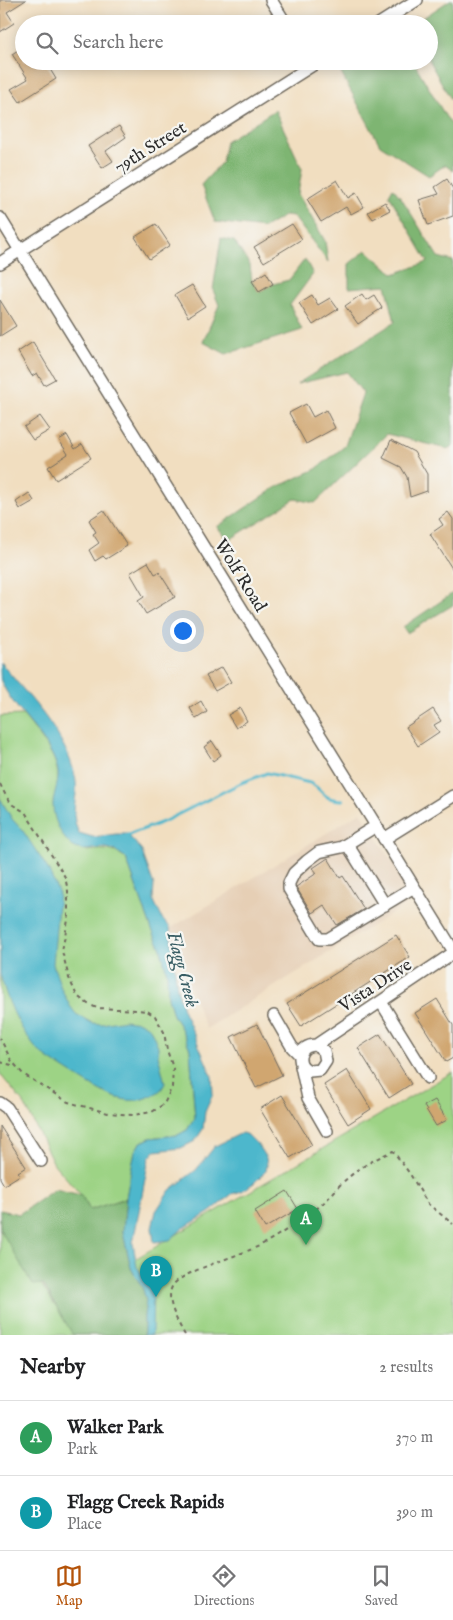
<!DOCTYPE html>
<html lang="en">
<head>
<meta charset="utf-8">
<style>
	:root { --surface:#fff; --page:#f6f6f6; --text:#202124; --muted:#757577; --line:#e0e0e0; --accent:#b45309 }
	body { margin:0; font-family:"IM FELL English",serif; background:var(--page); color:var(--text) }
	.you { position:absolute; left:182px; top:630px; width:18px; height:18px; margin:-12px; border:4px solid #fff; border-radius:50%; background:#1a73e8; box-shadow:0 0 0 8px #1a73e833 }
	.badge { display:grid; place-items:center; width:32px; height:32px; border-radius:50%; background:var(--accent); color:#fff; font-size:16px; font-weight:700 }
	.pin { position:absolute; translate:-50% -41px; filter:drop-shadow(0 1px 2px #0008) }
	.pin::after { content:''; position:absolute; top:26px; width:18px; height:15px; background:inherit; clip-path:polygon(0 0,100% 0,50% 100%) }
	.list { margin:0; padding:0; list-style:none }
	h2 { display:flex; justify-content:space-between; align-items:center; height:65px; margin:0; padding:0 20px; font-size:21px }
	h2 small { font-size:16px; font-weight:400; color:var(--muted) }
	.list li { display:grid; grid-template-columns:32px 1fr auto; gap:15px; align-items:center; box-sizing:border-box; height:75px; padding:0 20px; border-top:1px solid var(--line) }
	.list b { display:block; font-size:19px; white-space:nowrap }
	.list p { margin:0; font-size:16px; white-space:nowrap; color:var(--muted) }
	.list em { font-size:16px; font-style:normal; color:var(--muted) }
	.icon { flex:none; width:28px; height:28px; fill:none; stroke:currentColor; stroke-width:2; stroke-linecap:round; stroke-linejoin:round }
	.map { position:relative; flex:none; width:453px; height:1335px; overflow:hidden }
	.search { position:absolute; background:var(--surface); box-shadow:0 2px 12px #0003; left:15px; right:15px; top:15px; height:55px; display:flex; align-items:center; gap:12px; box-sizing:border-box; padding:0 18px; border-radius:28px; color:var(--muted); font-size:19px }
	.sheet { height:215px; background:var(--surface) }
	nav { display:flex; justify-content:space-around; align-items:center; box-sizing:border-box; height:70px; border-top:1px solid var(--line); background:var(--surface); font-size:14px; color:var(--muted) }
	nav a { display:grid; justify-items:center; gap:2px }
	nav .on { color:var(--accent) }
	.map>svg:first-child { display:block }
	.built { fill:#e6cfb5 }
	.green { fill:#9dd385; stroke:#647f58 }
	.forest { fill:#7eb572; stroke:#54704e }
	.water { fill:#4eb7cc; stroke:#3c717c }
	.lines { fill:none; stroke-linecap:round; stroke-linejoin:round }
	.stream { stroke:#4eb7cc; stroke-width:3 }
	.building { fill:#d0a66f }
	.minor-casing { stroke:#706a5f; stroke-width:14 }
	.path { stroke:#706a5f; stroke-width:2; stroke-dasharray:4 4; stroke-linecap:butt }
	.minor { stroke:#fff; stroke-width:11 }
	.labels { text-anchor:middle; stroke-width:4.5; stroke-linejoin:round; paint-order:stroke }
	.street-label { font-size:18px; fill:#2b2b2b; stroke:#f6f6f2 }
	.water-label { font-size:19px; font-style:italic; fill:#375c63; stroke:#f6f6f2 }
</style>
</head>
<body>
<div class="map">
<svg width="453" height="1335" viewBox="0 0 453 1335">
	<rect width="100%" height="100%" fill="#f6f6f2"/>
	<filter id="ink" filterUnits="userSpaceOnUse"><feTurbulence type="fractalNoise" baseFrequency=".02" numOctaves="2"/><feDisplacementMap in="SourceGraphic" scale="10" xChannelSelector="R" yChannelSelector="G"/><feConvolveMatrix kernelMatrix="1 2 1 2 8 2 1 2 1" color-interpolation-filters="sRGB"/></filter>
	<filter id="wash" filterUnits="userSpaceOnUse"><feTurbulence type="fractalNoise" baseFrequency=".0096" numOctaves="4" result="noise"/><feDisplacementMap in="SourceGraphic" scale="20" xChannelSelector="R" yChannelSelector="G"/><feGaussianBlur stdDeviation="1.12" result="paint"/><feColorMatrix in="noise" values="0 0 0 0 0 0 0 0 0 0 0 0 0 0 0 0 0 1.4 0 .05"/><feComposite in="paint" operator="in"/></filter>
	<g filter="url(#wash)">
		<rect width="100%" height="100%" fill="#f1dec0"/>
		<path class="built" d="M361,812L415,899L206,1029L168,930Z"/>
		<path class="green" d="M23,715C34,729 54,752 57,769C60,781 56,793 53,804L87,851C102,849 113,848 126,858L152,930L160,946L167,973L168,997L173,1015L181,1028L190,1049L195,1118L187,1130L178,1135L150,1138L140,1143L135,1151L126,1198L90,1210L81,1195L54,1164L25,1105L0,1074V716Z
			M453,1072V1335H0V1218L55,1306Z"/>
		<path class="forest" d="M450,0H453V103L429,61V24H414Z
			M355,61H413L446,117L453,125V171L445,165L429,176L380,145L340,71Z
			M275,110L302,169L298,194L325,241L328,262L293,216L286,215L264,228L215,222L201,185L222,162L226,141Z
			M393,188L402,199L438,257L453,261V446L447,449L387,434L315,503L295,499L229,540L217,527L275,488L316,469L345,446L363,393L347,372L297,384L395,322L386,285L349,288V264L366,250L394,274L428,262L389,195Z
			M221,238L234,241L250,265L252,281L259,292L273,284L289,280L305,259L313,274L290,305L302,330L226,354L203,342L219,305L213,290Z
			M453,593V605L407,633L403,627Z
			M55,1189L81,1195L90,1210L126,1198L123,1232L131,1268L143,1289L146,1301L144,1316V1335H73L43,1284L33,1285L0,1229V1210L19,1214Z"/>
		<path class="water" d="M0,662C28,696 65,732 75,776C80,797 68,811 79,833L93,837L116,834H127L141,849L154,885L153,899L163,920L170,927L177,988L183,1009L212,1076L213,1094L205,1112L203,1129L195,1141L181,1148L155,1151L149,1158L133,1243L137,1267L153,1289L152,1335H144V1316L146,1301L143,1289L131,1268L123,1232L126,1198L131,1170L135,1151L140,1143L150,1138L178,1135L187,1130L195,1118L190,1049L181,1028L173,1015L168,997L167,973L160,946L152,930L126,858C120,853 113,849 106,848C94,847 83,854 72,846C61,837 53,819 53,805C53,792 61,781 57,767C47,734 14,712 1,681C0,675 0,667 0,662Z
			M0,798L12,819L23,831L48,869L59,894L53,964L61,988L70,1006L76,1014L92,1023L102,1024L125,1020L140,1022L150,1028L158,1046V1055L165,1083C161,1092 157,1093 148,1097C122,1109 93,1086 71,1073C59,1065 43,1057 34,1046C17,1024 7,1000 0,974Z
			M242,1133L248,1135L257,1144L266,1158L267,1165L266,1171L254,1183L242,1191L232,1194L210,1212L182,1229L170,1240L154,1242L152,1228L156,1211L170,1190L196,1170L215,1146Z"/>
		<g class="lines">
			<path class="stream" d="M125,836L163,822L241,783L267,773L310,783C326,791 319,799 343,800"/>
		</g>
		<g id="blocks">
			<path class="building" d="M0,0H26L7,12L14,23L0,32Z
				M24,46V61H45L56,79L20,102L11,89L28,79L12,54Z
				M119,126L126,137L106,151L113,161L102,168L88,146Z
				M447,179L453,189V216L428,225L419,200L439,194L435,187Z
				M337,180L348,198L356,193L364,207L351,214L346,207L321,222L307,199Z
				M385,202L390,210L373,219L368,212Z
				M156,224L170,245L149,259L135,237Z
				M292,224L302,239L264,262L254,247Z
				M266,272L273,284L259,292L252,281Z
				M192,285L205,306L188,317L175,295Z
				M362,294L366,300L374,295L382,308L358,324L345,306Z
				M312,295L318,305L330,298L338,309L313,325L299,303Z
				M0,300L16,326L0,336Z
				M33,342L55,379L44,385L37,373L32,376L18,352Z
				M306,404L313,417L326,410L335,428L306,444L289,413Z
				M40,416L50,430L33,440L24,427Z
				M67,435L75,449L82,444L91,458L56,480L48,467L68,454L59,440Z
				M391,440L414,452L427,474V491L410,497L407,477L401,467L383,458Z
				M29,493L34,501L20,509L16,502Z
				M104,510L127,546L106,559L103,556L95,561L89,550L99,543L93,534L96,532L89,520Z
				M448,512L453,519V570L430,534L443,525L439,519Z
				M148,562L155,574L159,572L175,597L146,614L138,601L144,597L130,573Z
				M222,667L231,682L215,691L206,676Z
				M201,701L207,712L196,719L190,708Z
				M240,708L247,721L236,728L228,715Z
				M433,709L441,721L434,725L439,732L418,746L406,727Z
				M212,741L221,755L213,761L204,747Z
				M328,858L340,878L343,876L364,909L337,925L324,905L312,913L296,887L317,873L313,868Z
				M396,935L410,957L301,1026L287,1004Z
				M437,999L453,1025V1058L446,1062L415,1013Z
				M257,1024L282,1075L256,1088L231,1037Z
				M380,1034L411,1084L389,1098L358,1048Z
				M347,1070L371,1109L348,1124L324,1085Z
				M282,1095L312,1145L290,1158L260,1109Z
				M435,1100L447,1120L436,1126L424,1106Z
				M0,1126L26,1167L18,1172L20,1175L4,1185L0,1178Z
				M287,1191L298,1209L265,1228L255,1211Z"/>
		</g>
	</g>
	<g filter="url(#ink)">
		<use href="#blocks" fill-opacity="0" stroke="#706a5f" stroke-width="1"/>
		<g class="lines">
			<defs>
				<path id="minor" d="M271,0L286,24
					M379,24L417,0
					M0,218L453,950
					M0,263L319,61
					M376,826L342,847L319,852L307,861L294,873L289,883V889L319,939H328L414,887
					M384,839L453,796
					M347,844L385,905
					M381,1002L428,1078
					M274,1016L292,1047L300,1055
					M316,1045L324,1051L326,1061L320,1070L310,1071C294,1065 298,1045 316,1045L453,953
					M301,1066L308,1098L327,1131
					M0,1103L7,1108L41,1161"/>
			</defs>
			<use href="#minor" class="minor-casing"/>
			<path class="path" d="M0,784L7,798L13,805L25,812L65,877L68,891V920L62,951L69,978L77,996L88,1004L97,1008L138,1010L147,1011L155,1016L164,1032L167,1050L173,1068L172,1087L164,1104L152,1112L133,1115L108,1113L68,1102L23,1074L11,1060L0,1038
				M0,1062L16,1066
				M185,1335C178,1323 164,1298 173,1285C183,1271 241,1255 259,1246C280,1235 302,1220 320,1206C327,1200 333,1193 339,1186C355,1170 372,1160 393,1151L410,1174L428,1204L453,1224"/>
			<use href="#minor" class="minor"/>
		</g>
	</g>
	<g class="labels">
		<g class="street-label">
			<text transform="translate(150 147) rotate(-32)" y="6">79th Street</text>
			<text transform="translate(241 575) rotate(58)" y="6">Wolf Road</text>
			<text transform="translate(375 985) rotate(-33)" y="6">Vista Drive</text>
		</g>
		<g class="water-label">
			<text transform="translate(184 969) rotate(75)" y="7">Flagg Creek</text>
		</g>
	</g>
</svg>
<div class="you"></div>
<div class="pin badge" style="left:306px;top:1245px;background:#2e9e5b">A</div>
<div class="pin badge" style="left:156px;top:1297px;background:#0f9aa8">B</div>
<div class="search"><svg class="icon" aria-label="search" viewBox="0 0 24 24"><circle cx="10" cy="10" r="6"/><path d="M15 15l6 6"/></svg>Search here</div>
</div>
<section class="sheet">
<h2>Nearby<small>2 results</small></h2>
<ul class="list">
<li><span class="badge" style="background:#2e9e5b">A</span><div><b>Walker Park</b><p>Park</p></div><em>370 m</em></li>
<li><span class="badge" style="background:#0f9aa8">B</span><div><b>Flagg Creek Rapids</b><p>Place</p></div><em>390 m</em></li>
</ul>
</section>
<nav>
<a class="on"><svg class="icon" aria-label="map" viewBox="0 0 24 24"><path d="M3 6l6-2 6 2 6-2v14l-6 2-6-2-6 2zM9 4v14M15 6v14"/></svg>Map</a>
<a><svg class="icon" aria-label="directions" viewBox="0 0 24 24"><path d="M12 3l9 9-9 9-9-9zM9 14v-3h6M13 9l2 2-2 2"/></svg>Directions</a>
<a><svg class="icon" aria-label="saved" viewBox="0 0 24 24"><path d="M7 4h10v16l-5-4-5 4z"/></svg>Saved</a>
</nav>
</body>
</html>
